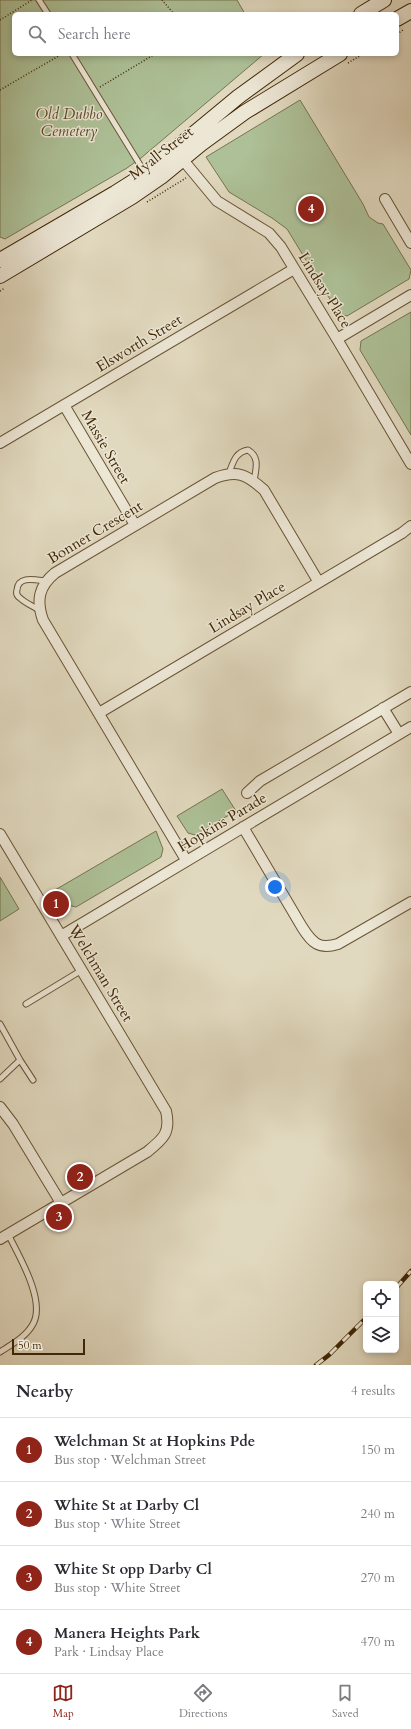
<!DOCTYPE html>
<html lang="en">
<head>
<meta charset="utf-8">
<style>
	:root { --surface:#fff; --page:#f2f2f3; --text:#2b2b33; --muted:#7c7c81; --line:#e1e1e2; --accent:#8f2418 }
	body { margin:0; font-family:Cardo,serif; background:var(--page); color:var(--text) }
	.controls { position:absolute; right:12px; bottom:12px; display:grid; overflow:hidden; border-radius:6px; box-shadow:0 2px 6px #0003 }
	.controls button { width:36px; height:36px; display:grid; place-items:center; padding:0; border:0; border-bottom:1px solid var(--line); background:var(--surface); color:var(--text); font:20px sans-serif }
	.scale { position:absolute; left:12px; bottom:10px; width:73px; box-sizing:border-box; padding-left:4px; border:2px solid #412806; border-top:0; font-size:11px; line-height:14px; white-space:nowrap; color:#412806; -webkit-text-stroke:3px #ece6d5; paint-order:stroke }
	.you { position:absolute; left:275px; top:887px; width:14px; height:14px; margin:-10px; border:3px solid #fff; border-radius:50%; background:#1a73e8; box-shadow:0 0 0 6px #1a73e833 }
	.badge { display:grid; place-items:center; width:26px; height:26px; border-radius:50%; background:var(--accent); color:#fff; font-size:13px; font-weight:700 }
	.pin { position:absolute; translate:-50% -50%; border:2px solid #fff; box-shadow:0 1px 4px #0006 }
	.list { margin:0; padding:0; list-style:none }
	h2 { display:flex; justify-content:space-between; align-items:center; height:52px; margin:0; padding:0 16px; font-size:17px }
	h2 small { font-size:13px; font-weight:400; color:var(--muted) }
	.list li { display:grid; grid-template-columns:26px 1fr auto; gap:12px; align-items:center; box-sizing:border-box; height:64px; padding:0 16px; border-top:1px solid var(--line) }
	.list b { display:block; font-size:15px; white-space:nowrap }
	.list p { margin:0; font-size:13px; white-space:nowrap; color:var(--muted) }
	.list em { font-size:13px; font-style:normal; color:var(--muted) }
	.icon { flex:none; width:22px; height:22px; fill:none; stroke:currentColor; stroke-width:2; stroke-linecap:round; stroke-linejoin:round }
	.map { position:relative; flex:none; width:411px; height:1365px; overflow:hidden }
	.search { position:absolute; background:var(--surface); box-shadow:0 2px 6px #0003; left:12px; right:12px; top:12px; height:44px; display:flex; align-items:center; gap:10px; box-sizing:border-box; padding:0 14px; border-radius:6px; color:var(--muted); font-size:15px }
	.sheet { height:308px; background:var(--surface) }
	nav { display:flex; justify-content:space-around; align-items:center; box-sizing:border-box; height:56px; border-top:1px solid var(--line); background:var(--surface); font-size:11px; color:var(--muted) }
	nav a { display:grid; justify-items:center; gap:2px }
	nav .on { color:var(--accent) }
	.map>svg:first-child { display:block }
	.green { fill:#adc097; stroke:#77744e }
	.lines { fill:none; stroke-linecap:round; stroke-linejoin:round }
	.lane-casing { stroke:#695434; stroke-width:7 }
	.street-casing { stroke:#695434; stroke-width:12 }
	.secondary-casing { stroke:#412806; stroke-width:16 }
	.path { stroke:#412806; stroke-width:1.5; stroke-dasharray:1 2; stroke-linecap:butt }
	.lane { stroke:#ece6d5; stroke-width:5 }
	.street { stroke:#ece6d5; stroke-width:10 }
	.secondary { stroke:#ece6d5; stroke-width:14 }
	.rail-casing { stroke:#412806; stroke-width:4.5 }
	.rail { stroke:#ece6d5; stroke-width:3; stroke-dasharray:9; stroke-linecap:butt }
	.labels { text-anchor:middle; stroke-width:3; stroke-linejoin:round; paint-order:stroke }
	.park-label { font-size:15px; font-style:italic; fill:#5c4e2a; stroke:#ece6d5 }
	.street-label { font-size:15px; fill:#412806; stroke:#ece6d5 }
</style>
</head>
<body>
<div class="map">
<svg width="411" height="1365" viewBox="0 0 411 1365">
	<rect width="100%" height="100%" fill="#e1d9bf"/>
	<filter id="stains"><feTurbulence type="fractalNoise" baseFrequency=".005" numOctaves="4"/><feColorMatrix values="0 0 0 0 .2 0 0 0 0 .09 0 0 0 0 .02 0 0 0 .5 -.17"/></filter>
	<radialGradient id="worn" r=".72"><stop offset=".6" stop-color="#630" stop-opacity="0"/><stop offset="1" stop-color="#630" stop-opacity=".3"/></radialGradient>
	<path class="green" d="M0,0H237L245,14H14V54H264L141,158L127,168L5,239L0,237Z
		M300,100L363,204L369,217L378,223L383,224L411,270L409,279L347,316L339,314L287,229L272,218L229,192L206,157Z
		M411,312V435L360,350L361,341Z
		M222,789L236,811L195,835L188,833L177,816Z
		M156,831L163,849L161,857L76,907L68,905L55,890Z
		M0,877L19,909L0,921Z"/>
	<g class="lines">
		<defs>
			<path id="lane" d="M39,0L48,14
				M72,54L145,173
				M229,473C233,463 235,452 248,450C260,457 256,469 254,481
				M39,610C33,606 25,603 20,598C17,596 16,593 17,590C18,575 36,580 46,581
				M26,1004L82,970
				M0,1024L20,1060L0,1079
				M20,1060L33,1080
				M0,1352C12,1344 26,1337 33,1324C46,1301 19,1256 8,1234"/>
			<path id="street" d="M183,160L217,201L269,233L281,247L337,339L411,464
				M385,199L411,243
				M337,339L411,295
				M64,405L135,525
				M0,443L294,269
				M383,708L399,734
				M99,713L402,533L411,526
				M247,793L260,781L411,692
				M243,827L302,927C312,943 319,950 338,944L411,902
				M0,834L166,1111C171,1133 163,1139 147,1152L0,1239
				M186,860L43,620C36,600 39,586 55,573L215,478C237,470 246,474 264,490L318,581
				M61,936L411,727
				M0,1107L13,1124L61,1203"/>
			<path id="secondary" d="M361,14L384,0
				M397,19L411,11
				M0,260L115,193L145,174L238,97L297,54
				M0,276L132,197L161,177L201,144L245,112L340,54"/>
		</defs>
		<use href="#lane" class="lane-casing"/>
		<use href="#street" class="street-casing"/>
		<use href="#secondary" class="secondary-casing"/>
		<path class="path" d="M162,0L174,14
			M0,20L32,0
			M397,34L403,30
			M348,63L363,54
			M100,87L155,54
			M0,90L62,54
			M147,202L186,178
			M0,291L5,288"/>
		<use href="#lane" class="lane"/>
		<use href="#street" class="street"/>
		<use href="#secondary" class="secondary"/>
		<defs>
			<path id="rail" d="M396,1288L411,1271
				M316,1365L329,1355L366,1318"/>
		</defs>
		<use href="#rail" class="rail-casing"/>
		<use href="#rail" class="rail"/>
	</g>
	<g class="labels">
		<g class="park-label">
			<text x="69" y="119">Old Dubbo<tspan x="69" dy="17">Cemetery</tspan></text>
		</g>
		<g class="street-label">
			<text transform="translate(161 153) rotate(-38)" y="5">Myall Street</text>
			<text transform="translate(325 290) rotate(58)" y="5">Lindsay Place</text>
			<text transform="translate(139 343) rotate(-31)" y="5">Elsworth Street</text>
			<text transform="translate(106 447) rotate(60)" y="5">Massie Street</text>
			<text transform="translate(95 532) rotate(-31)" y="5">Bonner Crescent</text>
			<text transform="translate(247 607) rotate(-31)" y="5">Lindsay Place</text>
			<text transform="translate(222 822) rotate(-31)" y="5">Hopkins Parade</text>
			<text transform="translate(101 973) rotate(59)" y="5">Welchman Street</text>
		</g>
	</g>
	<rect width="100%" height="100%" filter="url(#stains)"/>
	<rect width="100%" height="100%" fill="url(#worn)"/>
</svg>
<div class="controls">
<button><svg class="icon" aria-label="locate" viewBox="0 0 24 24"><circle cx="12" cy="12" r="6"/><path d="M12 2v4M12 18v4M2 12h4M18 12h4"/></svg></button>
<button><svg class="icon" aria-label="layers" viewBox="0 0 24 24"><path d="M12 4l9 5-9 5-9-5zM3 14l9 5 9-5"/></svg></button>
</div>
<div class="scale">50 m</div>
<div class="you"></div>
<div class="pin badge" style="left:56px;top:904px">1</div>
<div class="pin badge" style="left:80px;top:1177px">2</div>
<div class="pin badge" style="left:59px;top:1217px">3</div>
<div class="pin badge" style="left:311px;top:209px">4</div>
<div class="search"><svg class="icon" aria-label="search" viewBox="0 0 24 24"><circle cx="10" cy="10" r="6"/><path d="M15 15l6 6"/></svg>Search here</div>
</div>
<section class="sheet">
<h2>Nearby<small>4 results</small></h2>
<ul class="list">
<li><span class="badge">1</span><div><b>Welchman St at Hopkins Pde</b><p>Bus stop · Welchman Street</p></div><em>150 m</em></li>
<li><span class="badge">2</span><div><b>White St at Darby Cl</b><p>Bus stop · White Street</p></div><em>240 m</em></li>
<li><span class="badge">3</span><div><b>White St opp Darby Cl</b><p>Bus stop · White Street</p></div><em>270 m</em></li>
<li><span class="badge">4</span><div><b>Manera Heights Park</b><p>Park · Lindsay Place</p></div><em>470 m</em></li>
</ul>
</section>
<nav>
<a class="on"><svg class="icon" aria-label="map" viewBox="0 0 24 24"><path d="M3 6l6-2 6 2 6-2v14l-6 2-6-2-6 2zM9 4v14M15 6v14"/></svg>Map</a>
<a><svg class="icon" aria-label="directions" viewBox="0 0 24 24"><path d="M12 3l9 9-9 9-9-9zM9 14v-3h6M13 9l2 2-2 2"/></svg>Directions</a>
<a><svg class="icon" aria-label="saved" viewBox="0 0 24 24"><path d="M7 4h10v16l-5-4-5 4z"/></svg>Saved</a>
</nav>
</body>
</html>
